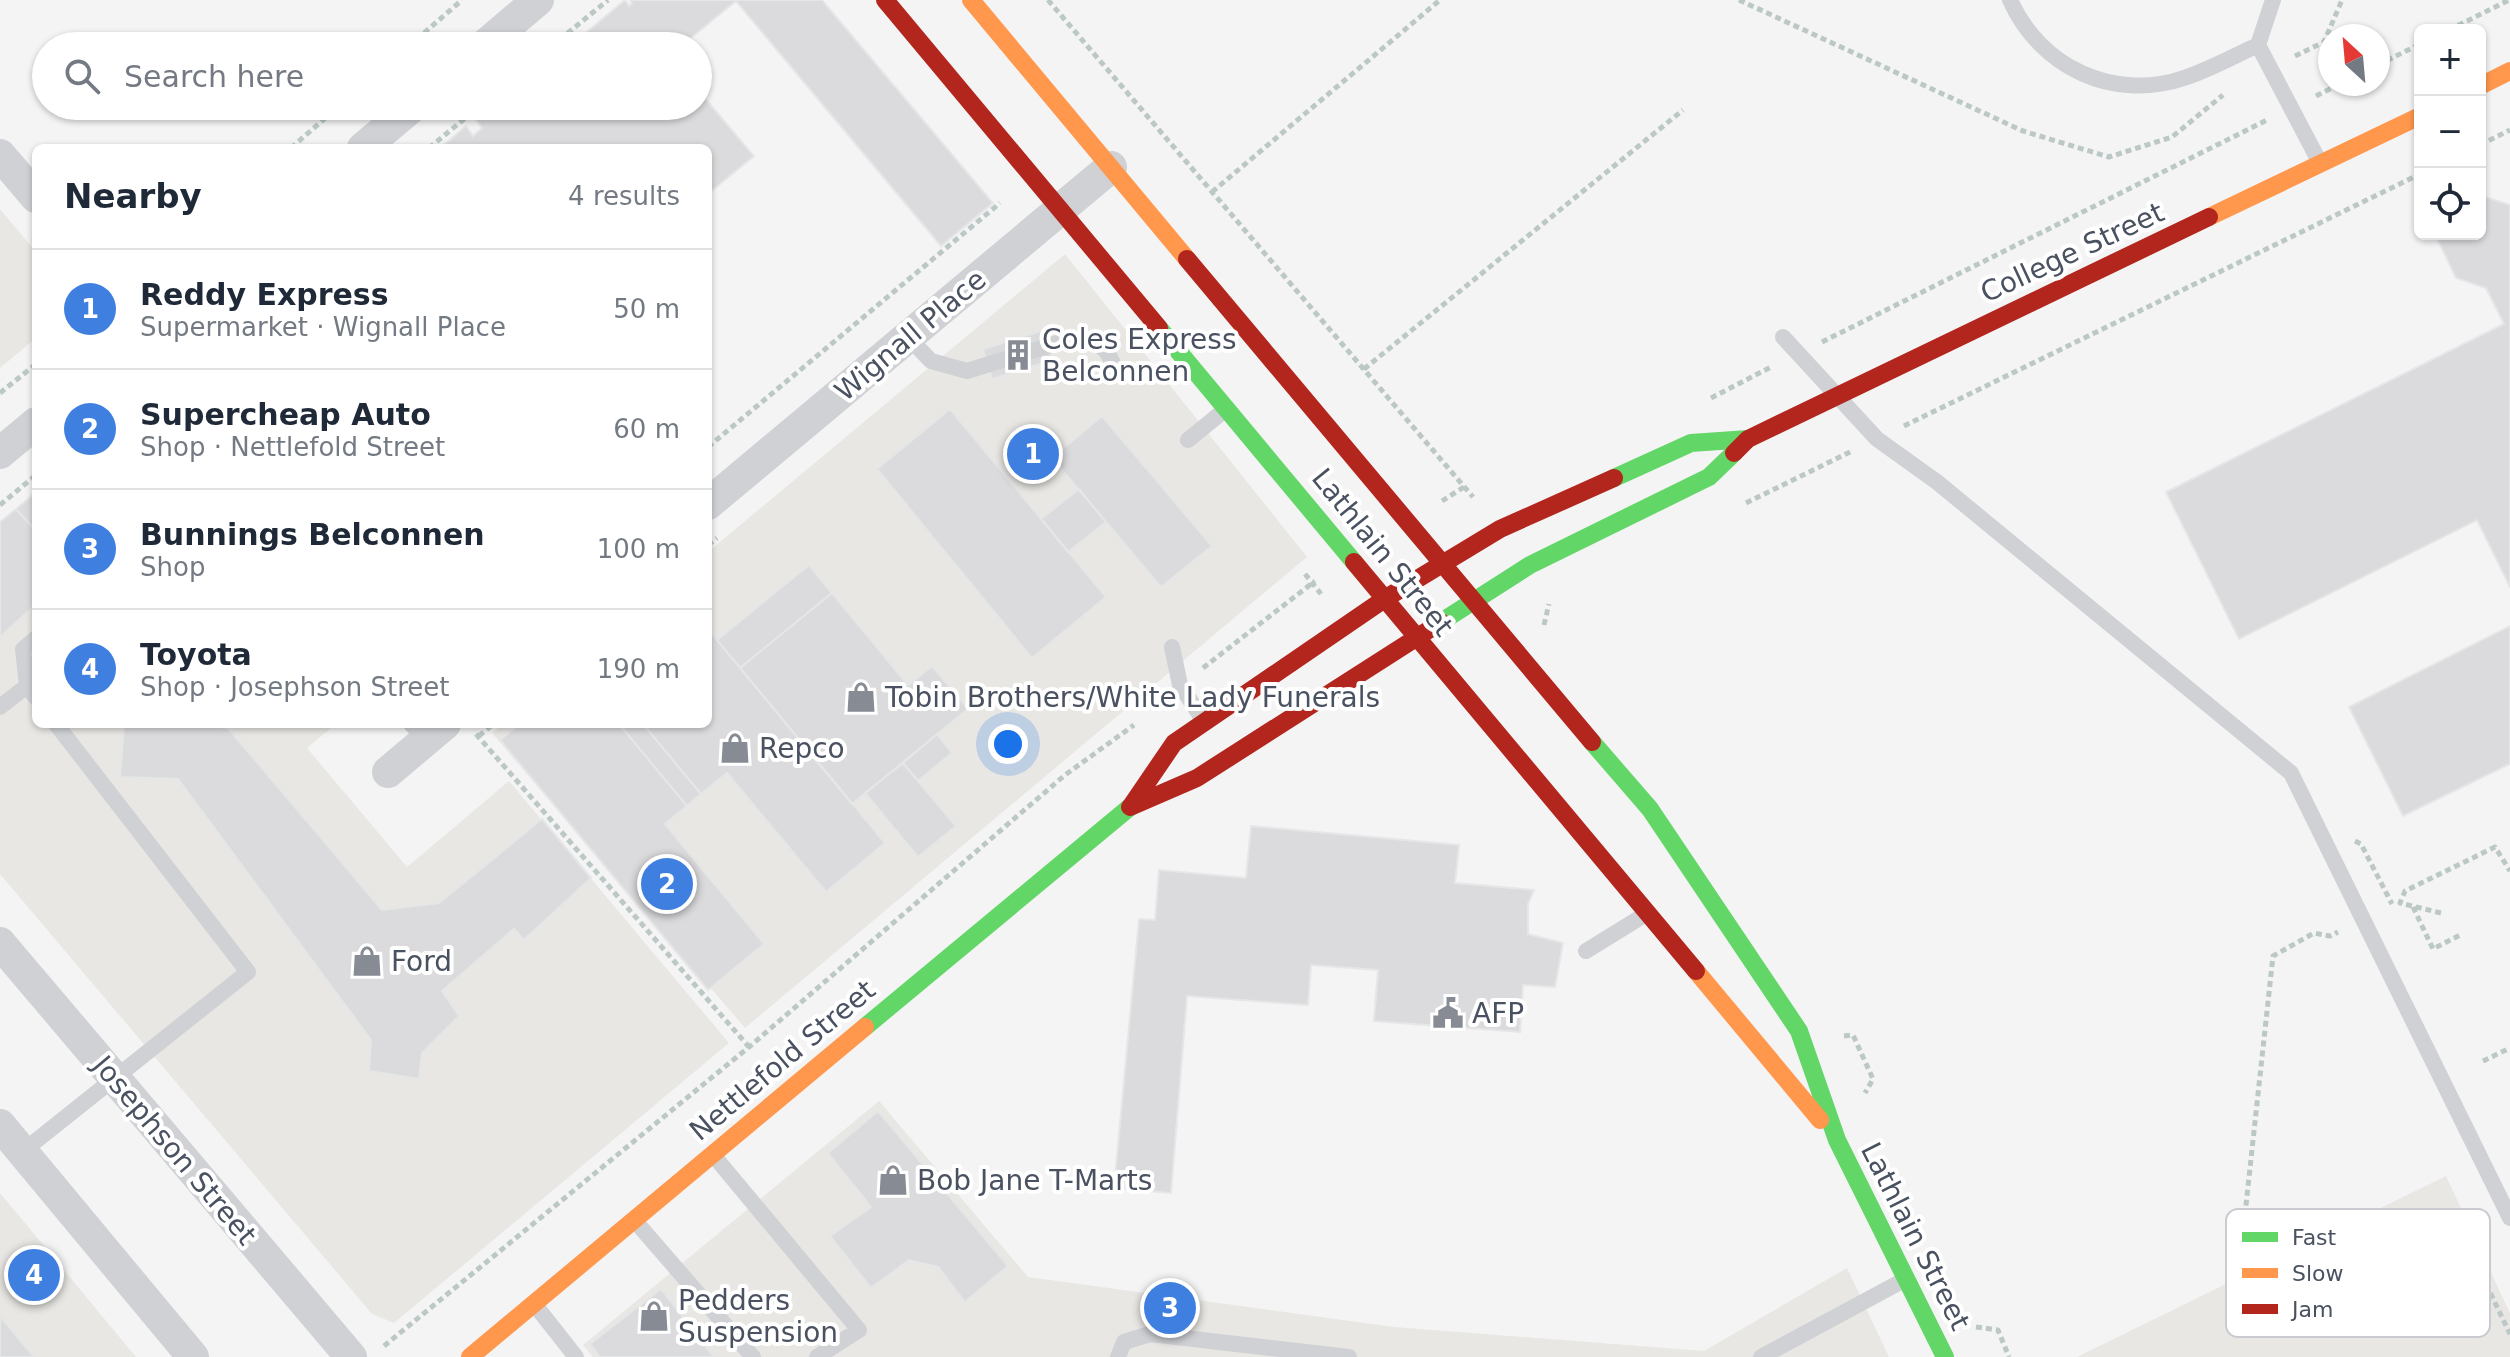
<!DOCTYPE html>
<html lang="en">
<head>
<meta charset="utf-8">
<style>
	:root { --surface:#fff; --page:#f2f2f3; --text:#1f2937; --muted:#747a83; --line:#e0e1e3; --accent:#0f766e }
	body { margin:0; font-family:"DejaVu Sans",sans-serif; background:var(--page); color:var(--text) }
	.controls { position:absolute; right:24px; top:24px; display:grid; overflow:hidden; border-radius:12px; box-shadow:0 2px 6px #0004 }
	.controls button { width:72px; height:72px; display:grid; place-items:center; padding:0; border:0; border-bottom:2px solid var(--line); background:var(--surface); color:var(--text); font:40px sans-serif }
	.compass { position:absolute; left:2318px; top:24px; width:72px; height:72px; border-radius:50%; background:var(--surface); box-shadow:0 2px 6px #0004; rotate:334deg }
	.you { position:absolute; left:1008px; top:744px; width:28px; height:28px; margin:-20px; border:6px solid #fff; border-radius:50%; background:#1a73e8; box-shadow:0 0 0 12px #1a73e833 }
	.badge { display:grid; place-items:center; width:52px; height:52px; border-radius:50%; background:var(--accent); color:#fff; font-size:26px; font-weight:700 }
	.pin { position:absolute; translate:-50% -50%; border:4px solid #fff; box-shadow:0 2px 8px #0006 }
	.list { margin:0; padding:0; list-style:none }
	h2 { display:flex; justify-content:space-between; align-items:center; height:104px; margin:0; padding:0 32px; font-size:34px }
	h2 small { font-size:26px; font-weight:400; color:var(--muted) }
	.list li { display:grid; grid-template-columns:52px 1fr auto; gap:24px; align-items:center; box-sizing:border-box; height:120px; padding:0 32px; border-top:2px solid var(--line) }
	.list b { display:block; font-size:30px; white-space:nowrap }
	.list p { margin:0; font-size:26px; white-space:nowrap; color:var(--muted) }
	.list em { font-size:26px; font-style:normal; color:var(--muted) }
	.icon { flex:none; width:44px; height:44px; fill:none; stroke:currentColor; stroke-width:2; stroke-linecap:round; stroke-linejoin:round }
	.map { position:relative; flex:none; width:2510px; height:1357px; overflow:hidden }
	.search { position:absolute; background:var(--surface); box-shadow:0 2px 6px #0004; left:32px; top:32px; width:680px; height:88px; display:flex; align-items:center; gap:20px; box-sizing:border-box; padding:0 28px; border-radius:44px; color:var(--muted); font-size:30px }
	.panel { position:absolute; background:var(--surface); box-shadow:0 2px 6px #0004; left:32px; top:144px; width:680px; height:584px; border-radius:12px }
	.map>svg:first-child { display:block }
	.commercial { fill:#e8e7e3 }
	.building { fill:#dbdbdd; stroke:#e5e6e7; stroke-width:2 }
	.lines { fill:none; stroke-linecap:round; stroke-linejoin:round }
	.path { stroke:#bcc8c6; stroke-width:5; stroke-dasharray:6 4; stroke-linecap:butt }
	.lane { stroke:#cfd1d5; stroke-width:16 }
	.street { stroke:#cfd1d5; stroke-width:32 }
	.fast { stroke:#63d668; stroke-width:18 }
	.slow { stroke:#ff974d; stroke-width:18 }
	.jam { stroke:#b3261e; stroke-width:18 }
	.labels { text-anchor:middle; stroke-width:8; stroke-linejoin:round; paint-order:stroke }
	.street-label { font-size:28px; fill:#4a5261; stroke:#fff }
	.poi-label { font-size:28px; fill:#4a5261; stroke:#fff; text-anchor:start }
	.key { fill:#fff; stroke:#c9cbd0; stroke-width:2 }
	.key-label { font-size:22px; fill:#4a5261 }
</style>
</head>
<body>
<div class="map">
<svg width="2510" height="1357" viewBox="0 0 2510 1357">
	<rect width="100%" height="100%" fill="#f4f4f4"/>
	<path class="commercial" d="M0,209L36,252V338L0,368Z
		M1065,254L1307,557L745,1028L492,733L503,724H708V552Z
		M36,492V724H336L307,748L407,867L509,781L729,1043L394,1323L372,1314L0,874V522Z
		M879,1101L1028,1277L1394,1327L1704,1351L1847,1268L1889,1357H593L583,1345Z
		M2446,1176L2510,1313V1357H2077Z
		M0,1193L136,1357H0Z"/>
	<path class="building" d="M625,0L629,6L632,3L630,0H822L993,203L941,246L736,1L681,46H570Z
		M698,90L754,156L708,194V148H440L466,126L473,136L482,128L476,120L493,106H698Z
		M2482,196L2510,205V587L2477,520L2239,639L2166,492L2504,324L2486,288L2456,278L2435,234H2480Z
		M1044,330L1053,360L992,379L983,349Z
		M950,409L1106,597L1032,658L877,469Z
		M1102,416L1212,546L1161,587L1052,458Z
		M1079,489L1106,522L1068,552L1041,519Z
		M36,492V531L16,509Z
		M16,509L36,531V604L0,637V522Z
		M809,565L832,593L740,668L717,640Z
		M832,593L908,685L932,666L968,709L852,804L740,668Z
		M2510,626V764L2403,816L2349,707Z
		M708,629L885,843L826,892L727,773L701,794L643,724H708Z
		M124,724H194L228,728L382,910L439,903L542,819L591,878L524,940L514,929L442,991L459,1016L422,1053L419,1079L369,1071L371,1040L178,779L120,777Z
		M519,724H619L687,806L665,824L764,944L708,990L500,740Z
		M619,724H643L701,794L687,806Z
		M937,734L952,753L918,781L903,763Z
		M903,763L956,826L918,857L865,793Z
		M1251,826L1459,845L1455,883L1534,890L1528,904V934L1563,943L1555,987L1523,985L1520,1032L1374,1021L1378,970L1311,965L1308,1005L1187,996L1171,1193L1114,1188L1139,919L1155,920L1159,870L1246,878Z
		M878,1111L1008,1266L965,1302L938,1267L909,1260L871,1288L830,1236L871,1207L828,1153Z
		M661,1289L714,1357H600L590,1344Z
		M0,1316L34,1357H0Z"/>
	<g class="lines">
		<path class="path" d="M1048,0L1473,497
			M1739,0L2023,131L2109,157L2172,137L2223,95
			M2449,30L2509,0
			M409,46L462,0
			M552,46L608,0
			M2295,56L2324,42L2342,0
			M2378,65L2420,44
			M2316,96L2340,84
			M2480,145L2510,130
			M291,148L339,106
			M429,148L480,106
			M1212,192L1440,0
			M1822,342L2267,120
			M1364,369L1683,110
			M0,393L36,364
			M1711,398L1773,366
			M1904,426L2420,174
			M708,447L1000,203
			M1442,501L1464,487
			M1746,503L1852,451
			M0,505L36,475
			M708,545L717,538
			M1305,574L1321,594
			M1544,625L1549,604
			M1203,668L1315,581
			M476,734L749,1047
			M479,736L493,724
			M2355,841L2361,844L2392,904
			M2413,907L2433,949L2460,935
			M2441,913L2400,903L2405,891L2495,847L2510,871
			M1844,1036L1853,1035L1873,1079L1865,1093
			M2483,1061L2510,1048
			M2456,1221L2510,1334
			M1976,1327L1998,1330L2009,1357
			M2284,1335L2241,1251L2273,956L2314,933L2330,936L2338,932
			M384,1346L749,1047L1065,775L1134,725"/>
		<path class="lane" d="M2010,0C2040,67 2113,102 2184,78C2209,70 2234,56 2258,45
			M2273,0L2258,45L2319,161
			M908,337L931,361L967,371L1067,340C1095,339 1108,345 1116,372
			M1783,337L1877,439L1937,482L2291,773L2510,1218
			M1188,440L1226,409
			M36,638L23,649L27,686L36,698
			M1172,647L1180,685L1204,721
			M0,707L27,686
			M411,724L426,740
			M1586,951L1646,914
			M22,1152L248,972L56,724
			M714,1156L859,1330L817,1357
			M636,1222L753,1357
			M535,1305L576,1357
			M1118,1357L1124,1342L1150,1334L1349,1357
			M1761,1357L1904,1280"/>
		<path class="street" d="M484,46L538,0
			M363,148L413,106
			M0,155L36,197
			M0,453L36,423
			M708,504L1111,167
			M388,772L445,724
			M0,943L351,1357
			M0,1125L193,1357"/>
		<path class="fast" d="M1159,328L1354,562
			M1614,478L1691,443L1748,439
			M1441,622L1530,565L1709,477L1734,453
			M1592,742L1650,809L1799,1031L1837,1140L1945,1357
			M865,1027L1130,807"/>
		<path class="slow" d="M971,0L1187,259
			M2480,86L2510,71
			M2209,217L2420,116
			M1696,971L1820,1120
			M470,1357L865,1027"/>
		<path class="jam" d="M885,0L1159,328
			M1187,259L1592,742
			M1734,453L1748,439L2209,217
			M1354,562L1696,971
			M1131,806L1174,743L1386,598L1500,529L1614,478
			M1130,807L1197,778L1441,622"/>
	</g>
	<defs>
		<symbol id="building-bare" viewBox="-9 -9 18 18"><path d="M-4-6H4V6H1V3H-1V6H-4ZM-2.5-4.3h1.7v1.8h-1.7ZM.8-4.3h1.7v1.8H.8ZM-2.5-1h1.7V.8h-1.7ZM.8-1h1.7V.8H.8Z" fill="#868b94" stroke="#fff" stroke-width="2.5" paint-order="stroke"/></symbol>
		<symbol id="shop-bare" viewBox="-9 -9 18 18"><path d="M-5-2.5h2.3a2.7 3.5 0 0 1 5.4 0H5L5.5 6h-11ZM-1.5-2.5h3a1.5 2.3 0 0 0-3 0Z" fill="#868b94" stroke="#fff" stroke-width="2.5" paint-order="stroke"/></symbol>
		<symbol id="civic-bare" viewBox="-9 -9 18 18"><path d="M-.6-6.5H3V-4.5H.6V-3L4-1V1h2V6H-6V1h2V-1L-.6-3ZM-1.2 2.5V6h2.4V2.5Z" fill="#868b94" stroke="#fff" stroke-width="2.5" paint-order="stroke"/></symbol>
	</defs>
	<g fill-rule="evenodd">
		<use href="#building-bare" x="996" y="333" width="44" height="44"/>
		<use href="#shop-bare" x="839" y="675" width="44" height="44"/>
		<use href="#shop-bare" x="713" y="726" width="44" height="44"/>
		<use href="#shop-bare" x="345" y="939" width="44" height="44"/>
		<use href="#civic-bare" x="1426" y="991" width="44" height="44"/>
		<use href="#shop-bare" x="871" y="1158" width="44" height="44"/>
		<use href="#shop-bare" x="632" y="1294" width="44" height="44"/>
	</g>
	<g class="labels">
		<g class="street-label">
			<text transform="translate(2072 252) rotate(-25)" y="10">College Street</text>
			<text transform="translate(910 335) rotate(-40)" y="10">Wignall Place</text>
			<text transform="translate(1383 552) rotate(51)" y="10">Lathlain Street</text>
			<text transform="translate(782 1060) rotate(-40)" y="10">Nettlefold Street</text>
			<text transform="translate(175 1150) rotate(50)" y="10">Josephson Street</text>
			<text transform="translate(1916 1236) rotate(63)" y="10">Lathlain Street</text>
		</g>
		<g class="poi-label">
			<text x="1042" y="349">Coles Express<tspan x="1042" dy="32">Belconnen</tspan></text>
			<text x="885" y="707">Tobin Brothers/White Lady Funerals</text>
			<text x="759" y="758">Repco</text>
			<text x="391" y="971">Ford</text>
			<text x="1472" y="1023">AFP</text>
			<text x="917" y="1190">Bob Jane T-Marts</text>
			<text x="678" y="1310">Pedders<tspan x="678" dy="32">Suspension</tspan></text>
		</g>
	</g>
	<rect x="2226" y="1209" width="264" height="128" rx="12" class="key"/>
	<rect x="2242" y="1232" width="36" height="10" fill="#63d668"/>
	<rect x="2242" y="1268" width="36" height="10" fill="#ff974d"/>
	<rect x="2242" y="1304" width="36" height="10" fill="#b3261e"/>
	<g class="key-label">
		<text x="2292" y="1245">Fast</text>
		<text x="2292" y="1281">Slow</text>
		<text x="2292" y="1317">Jam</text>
	</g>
</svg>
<div class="controls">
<button>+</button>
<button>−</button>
<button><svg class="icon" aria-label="locate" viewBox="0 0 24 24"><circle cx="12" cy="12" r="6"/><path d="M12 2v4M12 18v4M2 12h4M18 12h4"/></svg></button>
</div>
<svg class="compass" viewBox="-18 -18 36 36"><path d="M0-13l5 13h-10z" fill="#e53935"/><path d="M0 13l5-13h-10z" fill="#747a83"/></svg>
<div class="you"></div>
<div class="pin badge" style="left:1033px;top:454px;background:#3f7fe0">1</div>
<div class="pin badge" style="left:667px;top:884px;background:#3f7fe0">2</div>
<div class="pin badge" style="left:1170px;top:1308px;background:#3f7fe0">3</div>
<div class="pin badge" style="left:34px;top:1275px;background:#3f7fe0">4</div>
<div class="search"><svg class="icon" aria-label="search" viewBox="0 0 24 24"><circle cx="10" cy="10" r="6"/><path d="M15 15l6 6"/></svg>Search here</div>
<section class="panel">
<h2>Nearby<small>4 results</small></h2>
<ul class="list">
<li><span class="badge" style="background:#3f7fe0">1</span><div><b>Reddy Express</b><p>Supermarket · Wignall Place</p></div><em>50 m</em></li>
<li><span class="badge" style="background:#3f7fe0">2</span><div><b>Supercheap Auto</b><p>Shop · Nettlefold Street</p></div><em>60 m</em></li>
<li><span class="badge" style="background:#3f7fe0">3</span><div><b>Bunnings Belconnen</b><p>Shop</p></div><em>100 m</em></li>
<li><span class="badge" style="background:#3f7fe0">4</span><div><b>Toyota</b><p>Shop · Josephson Street</p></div><em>190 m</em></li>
</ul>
</section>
</div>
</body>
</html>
